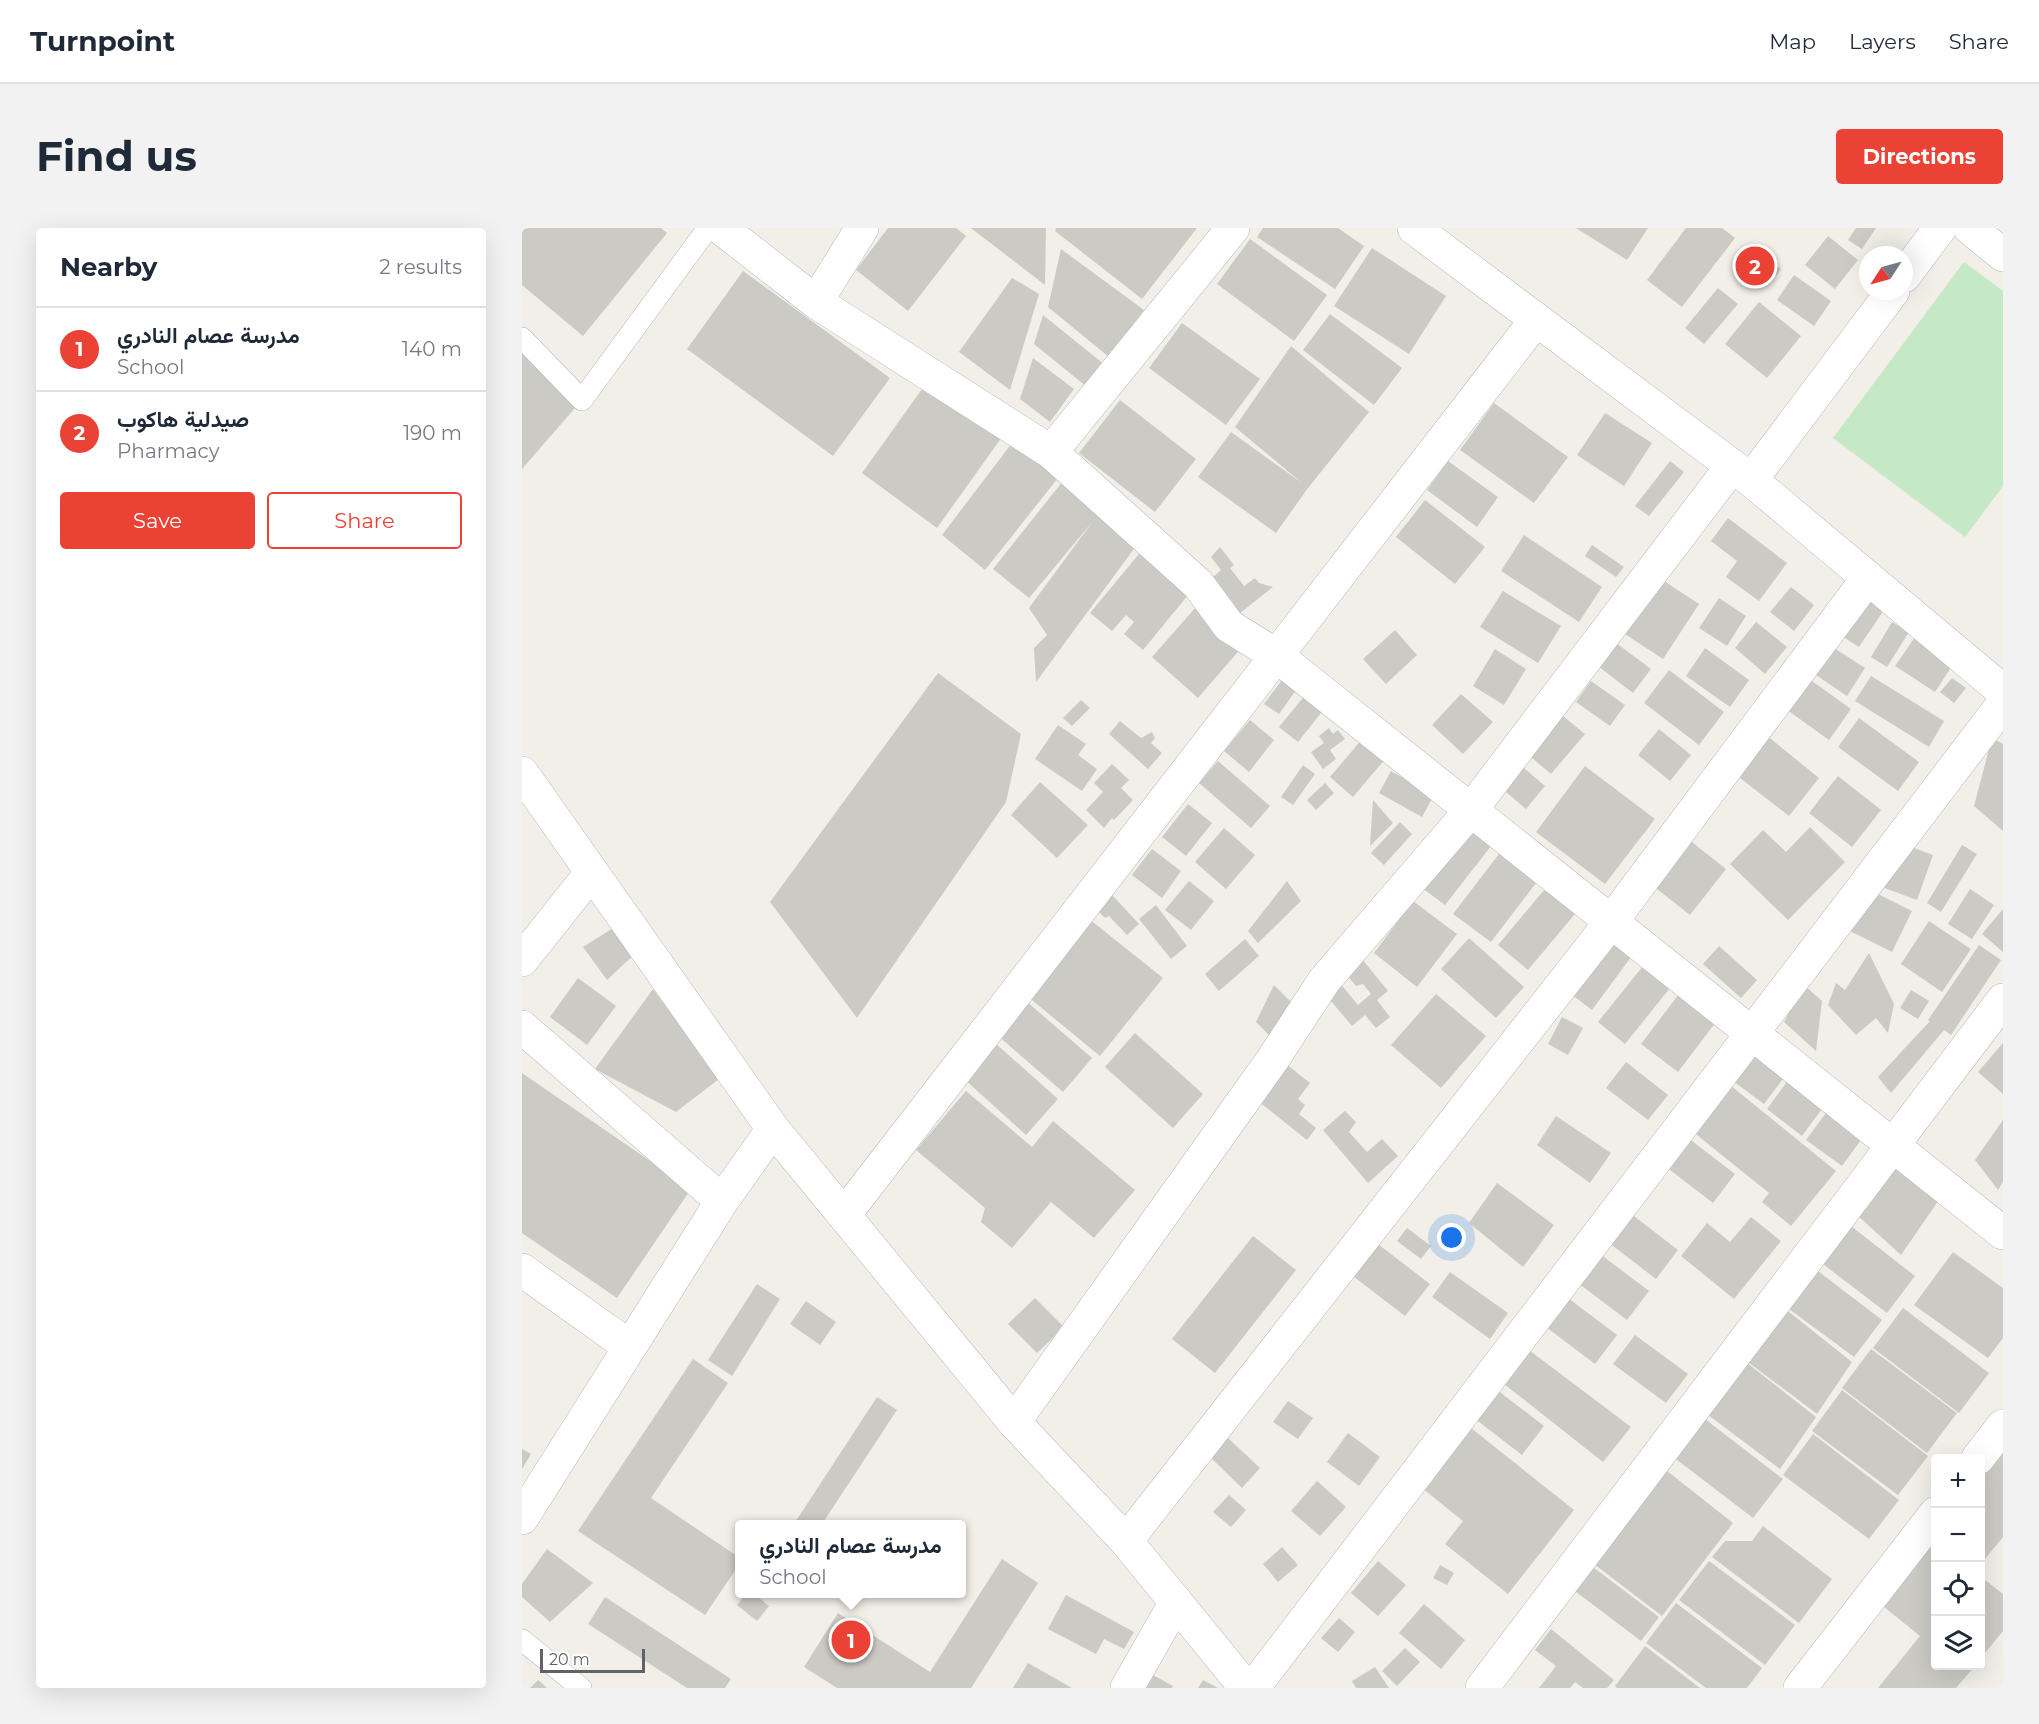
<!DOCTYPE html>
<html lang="en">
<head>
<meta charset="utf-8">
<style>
	:root { --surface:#fff; --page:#f2f2f3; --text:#1f2937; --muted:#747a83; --line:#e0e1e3; --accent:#ea4335 }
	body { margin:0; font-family:Montserrat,Vazirmatn,sans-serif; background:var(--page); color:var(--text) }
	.controls { position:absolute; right:18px; bottom:18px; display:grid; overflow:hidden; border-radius:6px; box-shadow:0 6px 24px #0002 }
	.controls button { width:54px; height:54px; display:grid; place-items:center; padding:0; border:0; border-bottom:2px solid var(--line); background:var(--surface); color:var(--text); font:30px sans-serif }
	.compass { position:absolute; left:1337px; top:18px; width:54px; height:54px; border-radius:50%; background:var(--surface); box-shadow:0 6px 24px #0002; rotate:234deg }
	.scale { position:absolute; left:18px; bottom:15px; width:105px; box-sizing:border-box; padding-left:6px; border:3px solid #5f6368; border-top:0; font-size:16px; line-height:21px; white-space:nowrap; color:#5f6368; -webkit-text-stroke:4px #fff; paint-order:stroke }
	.you { position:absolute; left:930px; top:1010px; width:21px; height:21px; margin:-15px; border:4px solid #fff; border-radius:50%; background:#1a73e8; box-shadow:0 0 0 9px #1a73e833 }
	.badge { display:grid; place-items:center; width:39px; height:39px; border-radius:50%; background:var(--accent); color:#fff; font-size:20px; font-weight:700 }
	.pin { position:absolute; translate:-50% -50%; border:3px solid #fff; box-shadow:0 2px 6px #0006 }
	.popup { position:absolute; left:213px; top:1292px; width:231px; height:78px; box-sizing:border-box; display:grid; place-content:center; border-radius:6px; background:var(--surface); filter:drop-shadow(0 2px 4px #0005); font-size:20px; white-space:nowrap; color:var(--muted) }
	.popup b { font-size:22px; color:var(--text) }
	.popup::after { content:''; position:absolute; left:50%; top:100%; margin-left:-12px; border:12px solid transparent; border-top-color:var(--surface) }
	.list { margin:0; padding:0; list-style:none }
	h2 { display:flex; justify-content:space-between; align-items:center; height:78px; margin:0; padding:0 24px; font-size:26px }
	h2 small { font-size:20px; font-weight:400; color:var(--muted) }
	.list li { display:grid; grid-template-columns:39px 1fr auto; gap:18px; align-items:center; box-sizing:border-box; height:84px; padding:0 24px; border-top:2px solid var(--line) }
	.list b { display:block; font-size:22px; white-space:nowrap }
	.list p { margin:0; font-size:20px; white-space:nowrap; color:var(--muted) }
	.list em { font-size:20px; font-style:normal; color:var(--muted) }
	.actions { display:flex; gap:12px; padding:18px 24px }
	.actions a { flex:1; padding:14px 0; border:2px solid var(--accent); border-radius:6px; text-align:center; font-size:21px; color:var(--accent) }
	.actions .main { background:var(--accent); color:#fff }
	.icon { flex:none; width:33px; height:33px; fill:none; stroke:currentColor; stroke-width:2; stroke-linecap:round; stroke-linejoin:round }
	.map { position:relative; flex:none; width:1481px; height:1460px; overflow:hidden; border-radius:6px }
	header { display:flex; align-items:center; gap:36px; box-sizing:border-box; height:84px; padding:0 30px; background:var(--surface); border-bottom:2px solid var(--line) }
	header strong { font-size:28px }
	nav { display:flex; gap:33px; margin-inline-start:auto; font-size:21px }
	.intro { display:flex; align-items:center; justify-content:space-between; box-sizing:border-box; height:144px; padding:0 36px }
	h1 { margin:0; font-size:42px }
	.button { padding:15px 27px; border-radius:6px; background:var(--accent); color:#fff; font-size:21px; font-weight:700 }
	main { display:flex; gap:36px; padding:0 36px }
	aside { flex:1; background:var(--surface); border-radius:6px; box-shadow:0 6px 24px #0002 }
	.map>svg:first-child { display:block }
	.green { fill:#c5e8c5 }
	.building { fill:#cccac5 }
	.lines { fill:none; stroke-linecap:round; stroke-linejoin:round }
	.service-casing { stroke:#b5b8bc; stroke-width:22 }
	.minor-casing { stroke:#b5b8bc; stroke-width:34 }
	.secondary-casing { stroke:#b6babf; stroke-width:34 }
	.service { stroke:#fff; stroke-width:21 }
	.minor { stroke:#fff; stroke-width:33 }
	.secondary { stroke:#fff; stroke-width:33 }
</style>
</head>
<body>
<header>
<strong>Turnpoint</strong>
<nav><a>Map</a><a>Layers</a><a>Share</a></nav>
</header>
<div class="intro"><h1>Find us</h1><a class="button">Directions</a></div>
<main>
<aside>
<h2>Nearby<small>2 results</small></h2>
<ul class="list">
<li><span class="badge">1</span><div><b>مدرسة عصام النادري</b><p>School</p></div><em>140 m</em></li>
<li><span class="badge">2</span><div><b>صيدلية هاكوب</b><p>Pharmacy</p></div><em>190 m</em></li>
</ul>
<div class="actions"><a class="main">Save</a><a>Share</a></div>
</aside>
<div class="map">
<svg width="1481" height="1460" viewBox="0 0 1481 1460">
	<rect width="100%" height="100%" fill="#f1efe8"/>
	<path class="green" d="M1442,34L1481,63V258L1443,309L1311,210Z"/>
	<path class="building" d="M0,0H139L145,5L61,108L0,57Z
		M366,0H434L444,8L386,83L334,42Z
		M449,0H524L523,57Z
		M534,0H675L620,71L533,3Z
		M741,0H816L842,18L813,61L735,9Z
		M1054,0H1126L1105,32Z
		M1164,0H1200L1213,10L1160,79L1125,52Z
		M1334,0H1354L1340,21L1326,12Z
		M1306,8L1336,32L1313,61L1283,37Z
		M728,11L805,67L772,113L695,56Z
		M850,20L924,68L887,126L812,78Z
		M539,21L622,82L587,129L526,79Z
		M1235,22L1259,41L1248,55L1224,37Z
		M221,43L368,150L311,228L165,121Z
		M1272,47L1309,73L1292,98L1255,72Z
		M490,50L517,66L488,162L437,124Z
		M1196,60L1216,76L1182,116L1163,100Z
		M1237,74L1279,108L1245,150L1203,116Z
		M808,86L880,140L852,177L781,122Z
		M521,87L583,137L565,159L512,116Z
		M660,95L738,151L704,197L627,140Z
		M0,118L60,172L0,241Z
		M769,118L847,184L786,260L754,305L676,249L709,204L780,255L713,199Z
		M511,130L552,161L528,194L498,171Z
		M405,154L480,209L415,300L340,245Z
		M598,172L674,231L633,284L557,225Z
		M972,175L1046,229L1012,275L938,222Z
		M1083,185L1130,215L1102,258L1055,227Z
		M490,215L536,250L463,342L420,307Z
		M926,233L976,269L955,299L905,262Z
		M1148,233L1162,244L1127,288L1113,278Z
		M541,253L617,314L514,454L512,420L525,407L507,380L571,293L507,370L471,341Z
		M903,272L963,319L933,356L874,309Z
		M1206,290L1265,335L1237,373L1204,349L1215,333L1189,313Z
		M1002,307L1080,359L1057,394L979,343Z
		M1070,317L1102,339L1094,349L1063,328Z
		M698,319L712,337L708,340L722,358L733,350L737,355L751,359L708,393L689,351L699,342L689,329Z
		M622,320L671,361L621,422L602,406L612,394L604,387L590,403L568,385Z
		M1139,351L1177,376L1141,431L1103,406Z
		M1269,359L1292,377L1272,403L1248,384Z
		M981,363L1039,398L1016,435L958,399Z
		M1340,367L1362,382L1337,419L1315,405Z
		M1197,370L1224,388L1205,418L1177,400Z
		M674,379L720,419L676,470L630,429Z
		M1234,394L1265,419L1243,446L1213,420Z
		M1370,394L1387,404L1365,439L1349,429Z
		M873,402L895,427L864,456L841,431Z
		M1393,409L1432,435L1413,464L1373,438Z
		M1090,412L1129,441L1111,465L1072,435Z
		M1306,416L1343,440L1325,468L1288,443Z
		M1183,420L1227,452L1208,479L1164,448Z
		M973,421L1004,441L982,477L951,458Z
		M1147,442L1202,484L1177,517L1122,475Z
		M416,445L499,506L484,574L335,790L248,674Z
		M763,448L777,458L757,486L742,476Z
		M1283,448L1329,481L1307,512L1261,479Z
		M1349,448L1422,493L1407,519L1333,473Z
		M1430,450L1444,460L1432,475L1418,464Z
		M1069,453L1103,477L1088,498L1054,474Z
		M784,466L802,481L776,514L757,499Z
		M939,466L971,494L941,526L910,497Z
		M559,472L568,480L550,498L541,490Z
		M1036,484L1063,506L1029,546L1003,524Z
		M1337,490L1397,534L1376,563L1316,519Z
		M728,492L752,512L727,544L702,523Z
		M598,493L619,510L630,504L633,510L629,515L640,525L626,541L587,506Z
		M536,497L564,516L556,527L575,541L560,563L513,531Z
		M807,500L811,506L816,502L823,511L808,522L814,531L801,541L789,524L802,515L797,508Z
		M1137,501L1169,527L1148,553L1116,527Z
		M1244,507L1297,550L1267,588L1213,546Z
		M841,510L864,530L831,569L808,549Z
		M1470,510L1481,516V603L1452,578Z
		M696,533L748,578L729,600L677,555Z
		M996,535L1023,558L1004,581L977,558Z
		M590,536L607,552L599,560L611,572L592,592L590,590L582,600L564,582L581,564L572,555Z
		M781,537L793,546L771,577L759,569Z
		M1063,538L1133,591L1083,656L1014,604Z
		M869,543L912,567L900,589L857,565Z
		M1316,548L1359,582L1330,619L1287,585Z
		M518,554L566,597L535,630L489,587Z
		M803,555L812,565L794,582L785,572Z
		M851,572L871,595L848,618Z
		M666,576L690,595L664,628L640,609Z
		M878,594L890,606L862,637L849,625Z
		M951,595L973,613L923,677L900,660Z
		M1288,599L1323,634L1266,692L1208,636L1241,602L1264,624Z
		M702,600L733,627L704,661L673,634Z
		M1365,610L1411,627L1395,672L1349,655Z
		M1166,611L1204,641L1168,687L1130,657Z
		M1440,617L1455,626L1419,684L1405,675Z
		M630,621L659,643L640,670L610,647Z
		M980,622L1017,651L969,714L931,686Z
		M667,653L692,673L669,702L643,682Z
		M765,653L779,673L736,715L726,703Z
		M1028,655L1058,680L1006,742L976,717Z
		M1334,655L1390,683L1370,724L1314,696Z
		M1448,661L1472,677L1450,711L1426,696Z
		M590,667L617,696L605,707L587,688L583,690L575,682Z
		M891,673L935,706L895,759L852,725Z
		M634,677L665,718L649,731L617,691Z
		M1481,681V724L1460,706Z
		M567,691L641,750L578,828L505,768Z
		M1407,693L1449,721L1420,764L1379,736Z
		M99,695L118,721L85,752L61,719Z
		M947,710L1002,759L974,790L919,741Z
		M1092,710L1112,725L1070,782L1049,766Z
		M723,711L737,728L697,763L683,746Z
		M1457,717L1479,732L1429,807L1422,802L1369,865L1356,849L1408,793L1406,792Z
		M1197,718L1235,752L1219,770L1181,736Z
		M835,725L866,763L855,772L868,789L854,800L843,787L830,798L803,766L817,754L836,777L849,766L841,756L834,758L818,739Z
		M1347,725L1372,776L1366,805L1354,790L1334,807L1306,777L1314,755L1323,762Z
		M1121,738L1148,760L1103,816L1076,794Z
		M56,750L94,778L65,817L28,789Z
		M752,757L777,782L749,809L734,794Z
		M1282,757L1300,773L1294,823L1262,794Z
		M1163,758L1200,786L1156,844L1119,816Z
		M131,761L197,851L154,884L73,841Z
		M1389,762L1407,773L1396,791L1378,780Z
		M914,766L964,808L919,860L869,817Z
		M504,773L570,830L541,864L475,807Z
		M1040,789L1061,800L1046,827L1026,816Z
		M613,805L681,866L651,900L583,839Z
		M472,814L536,871L504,907L440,849Z
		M1481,815V866L1456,844Z
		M1231,816L1267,843L1242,876L1207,850Z
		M759,832L788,855L776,871L783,877L777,886L794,900L785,912L731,869Z
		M1104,834L1146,867L1126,892L1084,860Z
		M0,845L169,961L95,1070L0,1005Z
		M1269,848L1305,874L1280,908L1245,881Z
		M1203,853L1314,943L1269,998L1240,974L1247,965L1165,899Z
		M444,863L510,919L531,893L613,962L572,1010L529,974L490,1020L459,994L463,980L394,922Z
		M1309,878L1344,905L1320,938L1284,912Z
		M823,883L834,894L827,904L845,924L860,911L876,928L846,955L801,902Z
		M1034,888L1089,925L1068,955L1015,917Z
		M1481,892V954L1476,962L1453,932Z
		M1161,906L1213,946L1191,975L1139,935Z
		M1371,926L1421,966L1379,1027L1335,987Z
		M975,955L1032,997L1001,1039L947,995Z
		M1104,982L1156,1022L1134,1051L1082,1011Z
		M1229,989L1259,1013L1212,1071L1159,1028L1185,995L1208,1014Z
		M1325,995L1393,1048L1365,1085L1297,1033Z
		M885,1000L909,1018L899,1031L875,1013Z
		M731,1008L774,1042L693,1145L650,1111Z
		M852,1013L908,1056L883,1088L827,1045Z
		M1074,1023L1127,1063L1105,1092L1052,1052Z
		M1431,1024L1481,1060V1110L1466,1130L1392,1077Z
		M1292,1040L1360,1092L1332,1129L1263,1078Z
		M928,1044L986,1085L968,1111L910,1069Z
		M235,1056L258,1071L210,1148L186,1132Z
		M1042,1067L1095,1107L1073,1136L1020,1096Z
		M513,1070L542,1099L515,1125L486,1096Z
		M284,1073L314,1094L298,1117L268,1096Z
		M1257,1076L1330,1134L1295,1186L1218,1128Z
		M1381,1080L1467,1145L1437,1185L1351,1120Z
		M1113,1107L1166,1146L1144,1175L1091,1136Z
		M1003,1119L1109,1199L1081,1234L977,1152Z
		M1349,1121L1435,1185L1405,1225L1320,1160Z
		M171,1131L206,1155L129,1270L218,1330V1335L183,1387L56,1303Z
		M1220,1131L1294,1189L1258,1241L1181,1183Z
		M970,1158L1022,1198L1000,1227L948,1187Z
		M1320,1162L1406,1228L1376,1267L1290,1203Z
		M355,1169L375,1182L300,1296H272Z
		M766,1173L791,1190L776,1211L751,1194Z
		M1175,1185L1261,1251L1231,1290L1146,1225Z
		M944,1196L1052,1282L986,1366L923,1316L941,1293L895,1256Z
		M826,1205L858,1229L837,1258L805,1234Z
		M1291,1206L1377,1272L1347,1311L1261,1247Z
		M705,1209L738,1240L720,1260L687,1228Z
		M1481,1210V1309L1458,1337V1238Z
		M0,1221L9,1226L0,1241Z
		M1140,1239L1211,1295L1140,1388L1068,1333Z
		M795,1253L824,1279L798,1308L769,1283Z
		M707,1267L724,1282L709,1299L691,1284Z
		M1413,1294V1437L1453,1438L1434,1460H1356L1398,1408L1351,1370Z
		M1241,1298L1310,1351L1277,1395L1190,1329L1203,1313H1230Z
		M760,1319L776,1337L756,1354L741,1336Z
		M25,1321L71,1355L28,1394L0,1369V1356Z
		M480,1331L516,1355L449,1460H315L282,1439L316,1385L408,1444Z
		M856,1333L884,1357L856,1388L829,1365Z
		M1063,1333L1137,1389L1119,1413L1045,1357Z
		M1187,1333L1273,1397L1243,1437L1157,1372Z
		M918,1337L932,1345L925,1357L911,1350Z
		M1458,1348L1481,1366V1403L1458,1431Z
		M224,1366H232L247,1378L235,1393L215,1377Z
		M544,1367L612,1404L602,1421L582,1411L574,1426L526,1401Z
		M83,1369L209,1451L203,1460H165L66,1396Z
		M1154,1375L1240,1440L1225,1460H1184L1124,1415Z
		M902,1376L943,1412L919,1441L877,1405Z
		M817,1390L833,1404L816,1424L799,1410Z
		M1029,1401L1092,1452L1085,1460H1061L1053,1454L1048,1460H1017L1034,1438L1013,1422Z
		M1123,1418L1178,1460H1095L1093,1458Z
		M883,1420L898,1434L875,1458L860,1443Z
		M506,1435L550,1460H491Z
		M853,1439L867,1460H834L830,1453Z
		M631,1447L651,1458L650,1460H623Z
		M16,1452L25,1460H8Z
		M681,1452L696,1460H676Z"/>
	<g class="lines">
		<defs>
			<path id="service" d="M0,110L60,172L186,0
				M0,1412L59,1460"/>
			<path id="minor" d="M199,0L294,74L529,224L676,356L707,398L755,428L1481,1005
				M1448,0L1481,27
				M1382,48L1418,0
				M294,74L340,0
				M529,224L711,0
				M1229,252L1371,63
				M0,732L70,644
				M0,799L200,973
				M322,987L1014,92
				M0,1042L108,1119
				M492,1194L751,831L802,753L949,582L1210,238
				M1456,1230L1481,1198
				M0,1290L200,973L251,901
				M604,1313L1089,694L1346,350
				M605,1460L654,1374
				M731,1460L1481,476
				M960,1460L1481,772
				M1278,1460L1414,1285"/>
			<path id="secondary" d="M892,0L1229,252L1481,463
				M0,545L251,901L492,1194L604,1313L724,1460"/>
		</defs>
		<use href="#service" class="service-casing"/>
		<use href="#minor" class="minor-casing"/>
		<use href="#secondary" class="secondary-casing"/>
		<use href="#service" class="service"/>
		<use href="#minor" class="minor"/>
		<use href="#secondary" class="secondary"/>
	</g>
</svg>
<div class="controls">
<button>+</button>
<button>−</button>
<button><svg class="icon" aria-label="locate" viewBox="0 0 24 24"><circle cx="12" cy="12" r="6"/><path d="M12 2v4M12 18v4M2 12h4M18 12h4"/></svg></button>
<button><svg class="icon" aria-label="layers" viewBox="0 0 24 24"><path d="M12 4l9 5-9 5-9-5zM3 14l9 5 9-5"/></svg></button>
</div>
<svg class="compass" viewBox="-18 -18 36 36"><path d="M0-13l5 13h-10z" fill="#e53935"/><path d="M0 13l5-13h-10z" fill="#747a83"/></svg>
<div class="scale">20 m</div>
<div class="you"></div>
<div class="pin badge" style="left:329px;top:1412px">1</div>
<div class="popup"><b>مدرسة عصام النادري</b>School</div>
<div class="pin badge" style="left:1233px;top:38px">2</div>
</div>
</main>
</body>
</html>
